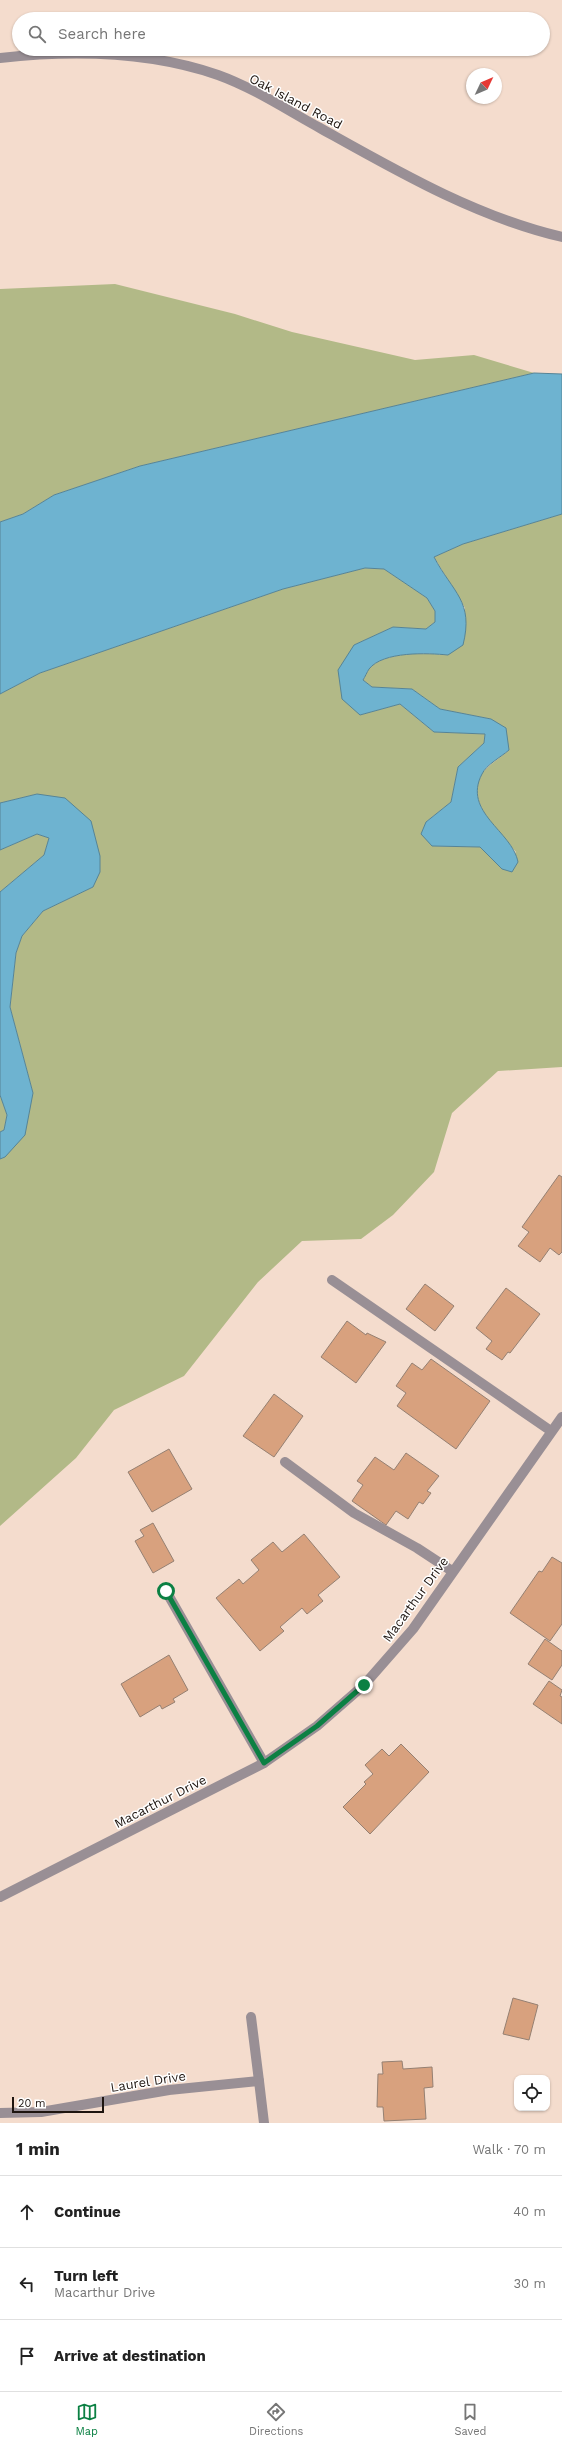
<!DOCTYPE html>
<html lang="en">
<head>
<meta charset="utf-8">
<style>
	:root { --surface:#fff; --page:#f2f2f2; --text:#222; --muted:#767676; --line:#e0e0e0; --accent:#0b8043 }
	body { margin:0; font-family:"Work Sans",sans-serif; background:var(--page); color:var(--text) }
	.controls { position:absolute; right:12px; bottom:12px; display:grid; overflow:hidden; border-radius:8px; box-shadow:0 1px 3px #0004 }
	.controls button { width:36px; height:36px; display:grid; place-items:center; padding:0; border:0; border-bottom:1px solid var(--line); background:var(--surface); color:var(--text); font:20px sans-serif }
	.compass { position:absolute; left:466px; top:68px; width:36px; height:36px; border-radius:50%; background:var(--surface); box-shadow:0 1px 3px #0004; rotate:46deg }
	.scale { position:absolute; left:12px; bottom:10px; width:92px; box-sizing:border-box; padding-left:4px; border:2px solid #1e1510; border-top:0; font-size:11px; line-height:14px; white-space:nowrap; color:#1e1510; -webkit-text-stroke:3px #fff; paint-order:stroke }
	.stop { position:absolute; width:12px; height:12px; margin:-9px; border:3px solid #0b8043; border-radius:50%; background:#fff }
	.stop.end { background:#0b8043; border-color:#fff; box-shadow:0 1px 4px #0008 }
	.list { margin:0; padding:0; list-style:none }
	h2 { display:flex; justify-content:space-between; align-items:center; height:52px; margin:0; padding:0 16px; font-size:17px }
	h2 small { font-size:13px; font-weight:400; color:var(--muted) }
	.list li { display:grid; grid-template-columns:26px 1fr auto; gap:12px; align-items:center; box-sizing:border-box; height:72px; padding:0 16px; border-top:1px solid var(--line) }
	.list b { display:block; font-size:15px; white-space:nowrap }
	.list p { margin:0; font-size:13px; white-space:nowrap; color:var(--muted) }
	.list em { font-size:13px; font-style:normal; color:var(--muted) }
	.icon { flex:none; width:22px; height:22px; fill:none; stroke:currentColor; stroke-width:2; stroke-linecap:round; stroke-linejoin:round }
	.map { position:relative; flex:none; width:562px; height:2123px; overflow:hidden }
	.search { position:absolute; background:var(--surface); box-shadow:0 1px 3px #0004; left:12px; right:12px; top:12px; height:44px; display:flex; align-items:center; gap:10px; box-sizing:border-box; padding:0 14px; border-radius:22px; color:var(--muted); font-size:15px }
	.sheet { height:268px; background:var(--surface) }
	nav { display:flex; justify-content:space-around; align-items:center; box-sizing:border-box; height:56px; border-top:1px solid var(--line); background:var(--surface); font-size:11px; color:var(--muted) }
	nav a { display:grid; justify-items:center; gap:2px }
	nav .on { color:var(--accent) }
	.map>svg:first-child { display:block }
	.green { fill:#b2b987 }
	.water { fill:#6eb3d0; stroke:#568496 }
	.building { fill:#d8a17e; stroke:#958072 }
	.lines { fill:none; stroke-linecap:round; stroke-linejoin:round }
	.lane { stroke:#998f95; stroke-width:10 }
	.street { stroke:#998f95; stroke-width:10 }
	.route { stroke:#0b8043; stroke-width:5 }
	.labels { text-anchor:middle; stroke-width:3; stroke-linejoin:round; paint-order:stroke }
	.street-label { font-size:13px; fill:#1e1510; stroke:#fff }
</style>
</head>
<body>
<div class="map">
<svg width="562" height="2123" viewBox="0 0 562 2123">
	<rect width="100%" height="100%" fill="#f4dccd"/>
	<path class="green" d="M115,284L235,314L292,332L415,360L474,355L534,373L140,466L54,495L23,514L0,522V289Z
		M562,514V1067L498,1071L452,1113L434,1172L393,1215L361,1239L302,1241L258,1282L184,1376L114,1410L76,1458L0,1526V1159L5,1157L33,1093L10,1007L16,953L22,936L43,911L93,887L37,794L0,803V694L40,673L283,589L365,568L384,569L427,598L435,611V622L426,629L393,627L354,645L360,715L400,704L434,732L485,734L484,743L458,767L451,802L426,822L432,846L480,847L502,869L516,852C501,835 461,797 483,772C490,764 501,757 509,750L491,719L440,709L412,689L372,687L363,680C365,677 367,672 369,669C383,651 428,653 448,655L465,608L434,557L463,544Z
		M37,834L49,838L44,855L0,892V850Z
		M0,1095L7,1115L4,1130L0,1132Z"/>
	<path class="water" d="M534,373L562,374V514L463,544L434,557C453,593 474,601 463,645L448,655C428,653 383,651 369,669C367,672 365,677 363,680L372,687L412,689L440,709L491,719L506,728L509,750C501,757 486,765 482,774C462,812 512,831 518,862L512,872L502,869L480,847L432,846L421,834L426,822L451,802L458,767L484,743L485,734L434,732L400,704L360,715L342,699L338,670L354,645L393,627L426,629L435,622V611L427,598L384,569L365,568L283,589L40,673L0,694V522L23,514L54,495L140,466Z
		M37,794L65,798L91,821L100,856V872L93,887L43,911L22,936L16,953L10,1007L33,1093L25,1135L5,1157L0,1159V1132L4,1130L7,1115L0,1095V892L44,855L49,838L37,834L0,850V803Z"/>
	<path class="building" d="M559,1175L562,1177V1252L559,1255L550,1248L540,1262L518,1246L529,1232L522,1227Z
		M425,1284L454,1306L435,1331L406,1309Z
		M506,1288L540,1314L510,1353L508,1352L502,1360L486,1349L492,1341L476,1328Z
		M347,1321L366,1335L367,1333L386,1342L356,1383L321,1357Z
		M431,1359L490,1401L456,1449L397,1406L406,1393L396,1386L412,1363L422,1370Z
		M274,1394L303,1416L274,1457L243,1436Z
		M169,1449L192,1489L152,1512L128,1472Z
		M406,1453L439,1476L427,1491L431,1493L423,1504L419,1502L408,1519L396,1511L386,1525L352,1501L363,1485L357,1481L375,1457L394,1470Z
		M153,1523L174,1561L153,1573L135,1541L144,1536L140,1530Z
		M304,1534L340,1577L318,1595L323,1601L307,1614L302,1608L280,1627L284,1631L260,1651L216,1598L239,1579L243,1584L259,1570L251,1560L273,1542L282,1552Z
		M552,1557L562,1563V1624L550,1641L510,1613L539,1571L542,1572Z
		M545,1639L562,1651V1665L552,1680L528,1664Z
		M169,1655L188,1690L173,1699L175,1702L162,1709L160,1705L140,1717L121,1684Z
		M549,1681L562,1690L560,1696L562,1697V1724L533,1704Z
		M401,1744L429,1772L370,1834L343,1807L366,1784L364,1782L373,1774L365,1765L382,1749L389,1756Z
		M513,1998L538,2005L529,2040L503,2034Z
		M402,2061L403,2069L432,2067L433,2087L424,2088L426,2119L384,2121L383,2107H377L378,2074H383L382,2062Z"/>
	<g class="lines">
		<path class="lane" d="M332,1280L551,1431
			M285,1462L354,1513L417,1548L452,1571
			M166,1591L264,1763
			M251,2017L259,2081"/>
		<path class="street" d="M0,58C72,50 149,51 218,75C254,88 287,110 320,128C397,171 476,217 562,237
			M0,1897L264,1763L317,1726L364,1685L413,1629L562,1417
			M0,2113L41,2112L169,2090L259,2081L264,2123"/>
	</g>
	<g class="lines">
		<path class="route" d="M166,1591L264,1763L317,1726L364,1685"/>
	</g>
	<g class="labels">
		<g class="street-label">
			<text transform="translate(296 101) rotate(28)" y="5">Oak Island Road</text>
			<text transform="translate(415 1599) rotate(-54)" y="5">Macarthur Drive</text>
			<text transform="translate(160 1801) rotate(-27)" y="5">Macarthur Drive</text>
			<text transform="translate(148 2081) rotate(-9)" y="5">Laurel Drive</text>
		</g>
	</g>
</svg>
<div class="controls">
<button><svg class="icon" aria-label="locate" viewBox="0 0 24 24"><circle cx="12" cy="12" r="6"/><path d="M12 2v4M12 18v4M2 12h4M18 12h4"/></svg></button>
</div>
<svg class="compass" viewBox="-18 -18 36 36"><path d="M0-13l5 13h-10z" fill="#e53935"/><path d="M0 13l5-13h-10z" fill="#767676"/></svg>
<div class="scale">20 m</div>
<div class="stop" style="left:166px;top:1591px"></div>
<div class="stop end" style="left:364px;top:1685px"></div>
<div class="search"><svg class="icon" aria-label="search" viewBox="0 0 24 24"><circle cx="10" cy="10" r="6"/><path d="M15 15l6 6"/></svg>Search here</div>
</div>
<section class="sheet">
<h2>1 min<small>Walk · 70 m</small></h2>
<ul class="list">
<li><svg class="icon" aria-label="ahead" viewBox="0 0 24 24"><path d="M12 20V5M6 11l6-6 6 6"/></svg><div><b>Continue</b></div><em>40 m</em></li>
<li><svg class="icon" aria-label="left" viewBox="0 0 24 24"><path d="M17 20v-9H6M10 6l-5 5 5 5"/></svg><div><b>Turn left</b><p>Macarthur Drive</p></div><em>30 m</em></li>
<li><svg class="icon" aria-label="arrive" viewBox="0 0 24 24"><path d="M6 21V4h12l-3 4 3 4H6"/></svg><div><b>Arrive at destination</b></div></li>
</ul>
</section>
<nav>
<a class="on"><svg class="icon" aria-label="map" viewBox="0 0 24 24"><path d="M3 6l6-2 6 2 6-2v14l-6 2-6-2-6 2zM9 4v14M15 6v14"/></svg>Map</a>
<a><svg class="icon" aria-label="directions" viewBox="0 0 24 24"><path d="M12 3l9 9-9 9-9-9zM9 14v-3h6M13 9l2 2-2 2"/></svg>Directions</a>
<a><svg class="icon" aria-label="saved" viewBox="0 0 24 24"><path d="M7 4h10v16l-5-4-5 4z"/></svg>Saved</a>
</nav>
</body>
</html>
